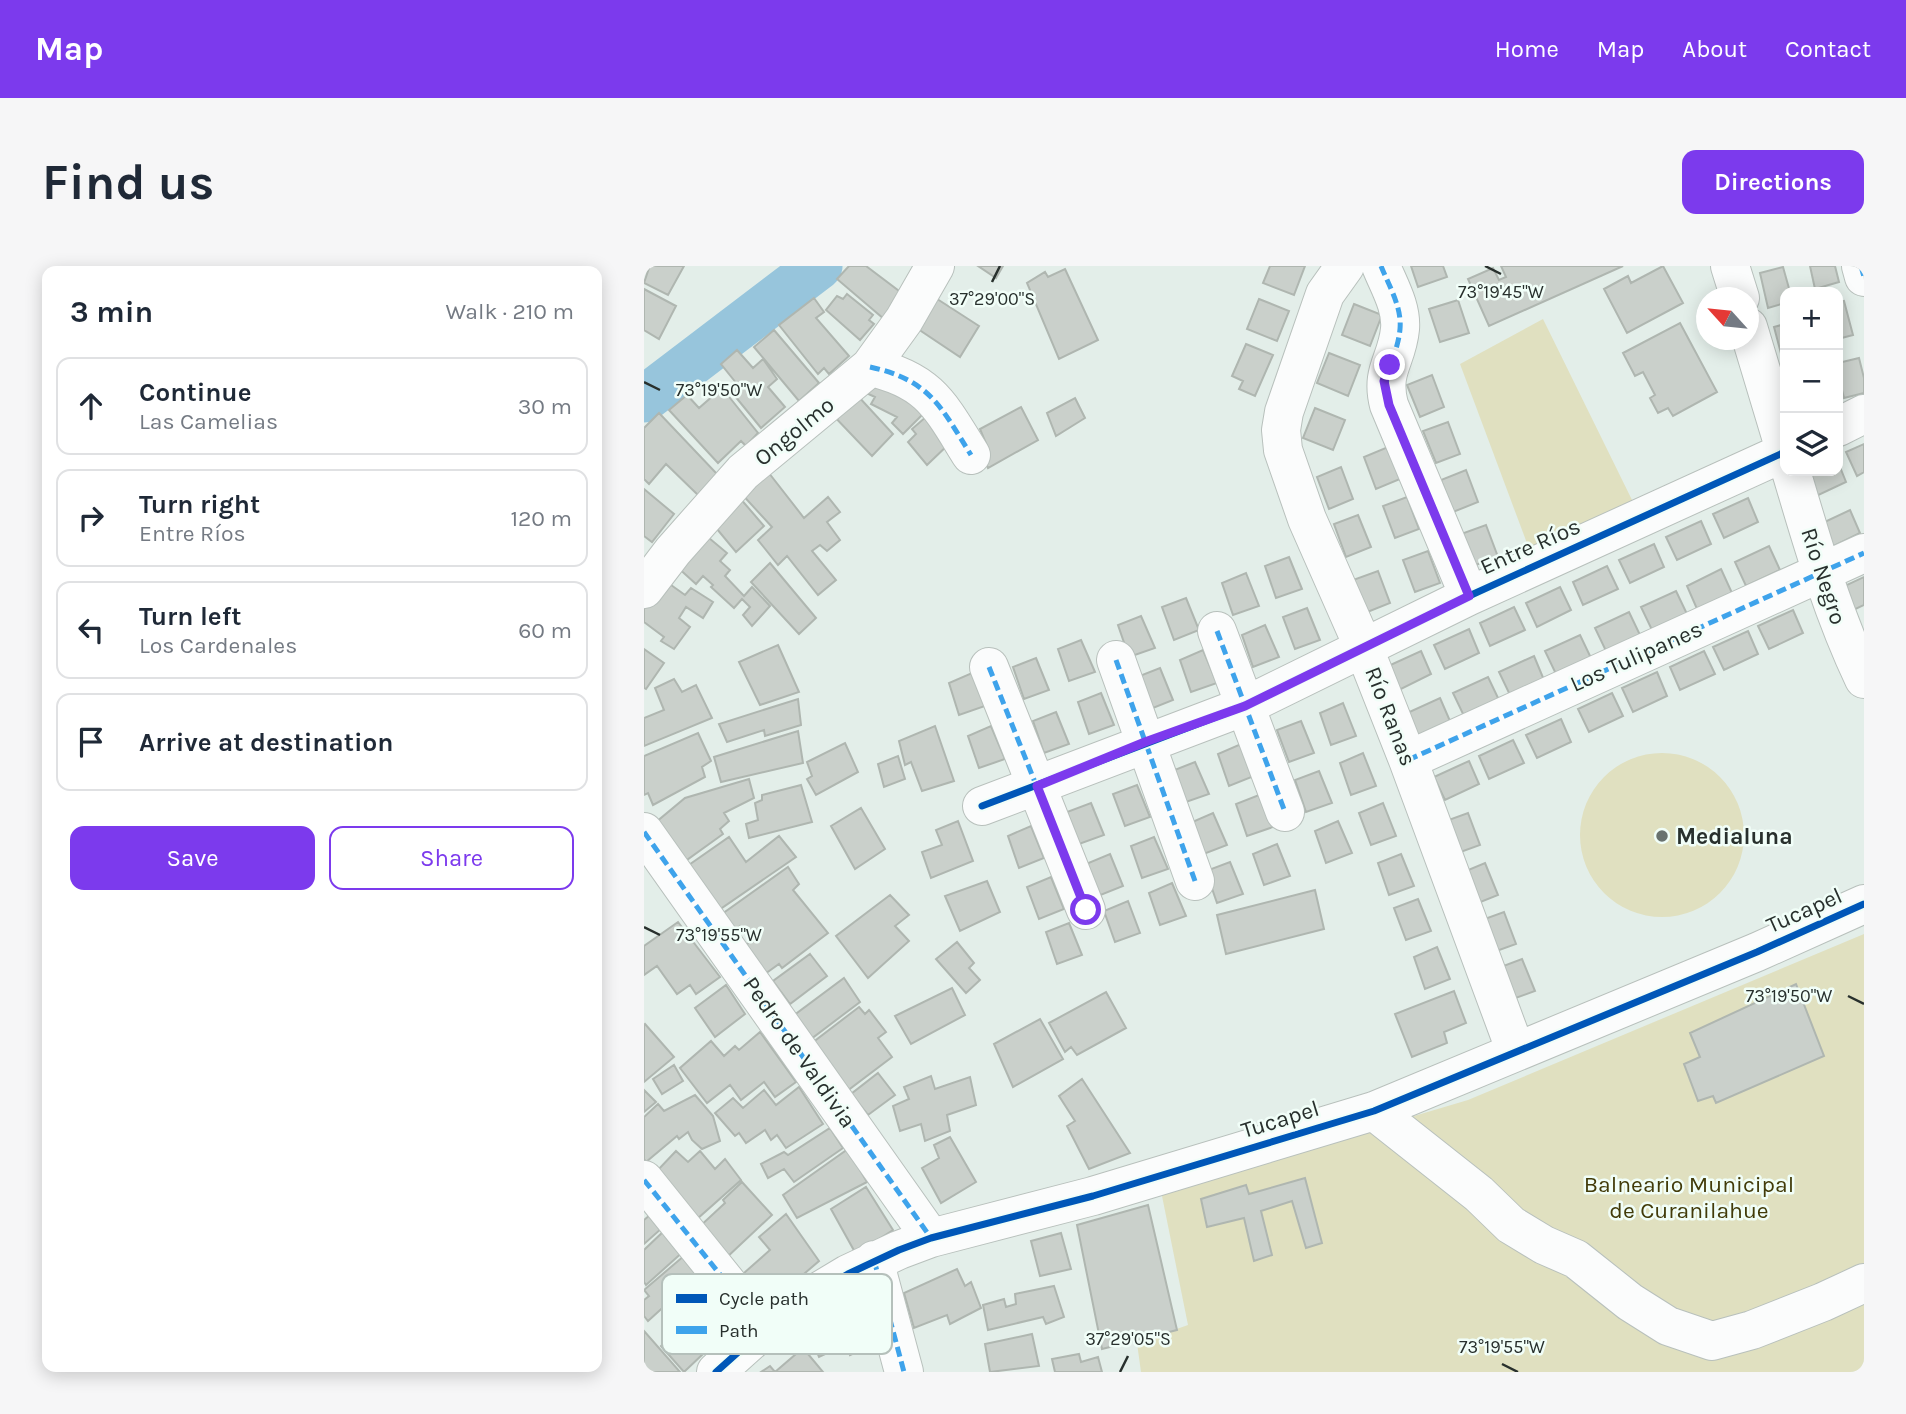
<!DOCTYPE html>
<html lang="en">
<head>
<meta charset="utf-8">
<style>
	:root { --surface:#fff; --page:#f6f6f7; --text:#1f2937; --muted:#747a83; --line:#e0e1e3; --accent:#7c3aed }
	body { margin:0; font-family:Karla,sans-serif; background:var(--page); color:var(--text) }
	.controls { position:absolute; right:21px; top:21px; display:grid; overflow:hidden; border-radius:14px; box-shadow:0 4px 18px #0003 }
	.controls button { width:63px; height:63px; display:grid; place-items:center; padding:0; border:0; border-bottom:2px solid var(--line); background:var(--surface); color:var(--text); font:35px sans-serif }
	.compass { position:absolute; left:1052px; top:21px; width:63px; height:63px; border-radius:50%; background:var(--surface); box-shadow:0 4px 18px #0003; rotate:297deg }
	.stop { position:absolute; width:21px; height:21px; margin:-16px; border:5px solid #7c3aed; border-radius:50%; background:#fff }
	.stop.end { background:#7c3aed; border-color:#fff; box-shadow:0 2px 7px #0008 }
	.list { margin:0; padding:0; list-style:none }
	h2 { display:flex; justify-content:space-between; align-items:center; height:91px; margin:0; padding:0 28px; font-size:30px }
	h2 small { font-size:23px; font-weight:400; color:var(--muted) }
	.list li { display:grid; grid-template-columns:46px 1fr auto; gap:21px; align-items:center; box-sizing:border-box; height:98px; margin:0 14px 14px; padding:0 14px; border:2px solid var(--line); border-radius:14px }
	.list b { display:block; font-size:26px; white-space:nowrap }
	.list p { margin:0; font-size:23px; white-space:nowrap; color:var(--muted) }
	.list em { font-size:23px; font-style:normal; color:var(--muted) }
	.actions { display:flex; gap:14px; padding:21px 28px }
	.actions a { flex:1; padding:16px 0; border:2px solid var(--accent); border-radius:14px; text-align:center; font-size:24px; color:var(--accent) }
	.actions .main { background:var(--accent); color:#fff }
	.icon { flex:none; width:38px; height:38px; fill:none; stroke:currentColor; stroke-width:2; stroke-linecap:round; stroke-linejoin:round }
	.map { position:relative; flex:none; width:1220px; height:1106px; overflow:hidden; border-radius:14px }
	header { display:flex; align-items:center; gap:42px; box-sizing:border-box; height:98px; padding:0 35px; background:var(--accent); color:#fff }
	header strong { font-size:33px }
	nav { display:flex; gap:38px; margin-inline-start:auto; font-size:24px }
	.intro { display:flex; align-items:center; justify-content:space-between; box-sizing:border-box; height:168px; padding:0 42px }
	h1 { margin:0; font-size:49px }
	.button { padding:18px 32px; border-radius:14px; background:var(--accent); color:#fff; font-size:24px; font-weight:700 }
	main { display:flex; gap:42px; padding:0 42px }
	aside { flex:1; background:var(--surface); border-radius:14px; box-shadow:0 4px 18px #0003 }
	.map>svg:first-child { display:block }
	.green { fill:#e0e0c0 }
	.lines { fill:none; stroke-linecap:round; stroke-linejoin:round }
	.river { stroke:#97c5dc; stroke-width:47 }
	.building { fill:#cad0cb; stroke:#afb6b0; stroke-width:2 }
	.minor-casing { stroke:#b8c0bc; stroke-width:40 }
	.minor { stroke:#fbfcfc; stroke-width:38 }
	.quiet { stroke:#3ea3eb; stroke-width:5; stroke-dasharray:10 5; stroke-linecap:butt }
	.cycleway-casing { stroke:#f1fef8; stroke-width:11 }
	.cycleway { stroke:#0057b8; stroke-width:7 }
	.route { stroke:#7c3aed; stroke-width:9 }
	.ticks { fill:none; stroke:#28302d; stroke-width:2.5 }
	.poi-dot { fill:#69726f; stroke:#f1fef8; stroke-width:2.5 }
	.labels { text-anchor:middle; stroke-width:5; stroke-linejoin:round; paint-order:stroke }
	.street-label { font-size:23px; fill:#28302d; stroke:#f1fef8 }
	.poi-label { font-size:23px; font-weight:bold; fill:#28302d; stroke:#f1fef8; text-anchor:start }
	.park-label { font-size:23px; fill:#423b09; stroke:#f1fef8 }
	.key { fill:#f1fef8; stroke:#b5c0bb; stroke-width:2 }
	.key-label { font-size:19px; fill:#28302d }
	.ticks-label { font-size:18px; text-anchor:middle; fill:#28302d; stroke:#f1fef8; stroke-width:5; stroke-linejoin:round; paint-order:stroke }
</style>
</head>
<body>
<header>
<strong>Map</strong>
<nav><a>Home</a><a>Map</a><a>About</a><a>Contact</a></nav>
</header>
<div class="intro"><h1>Find us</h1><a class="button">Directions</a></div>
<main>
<aside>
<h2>3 min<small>Walk · 210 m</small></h2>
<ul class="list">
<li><svg class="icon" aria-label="ahead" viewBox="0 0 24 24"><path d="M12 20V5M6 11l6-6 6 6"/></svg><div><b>Continue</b><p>Las Camelias</p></div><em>30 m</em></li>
<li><svg class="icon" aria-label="right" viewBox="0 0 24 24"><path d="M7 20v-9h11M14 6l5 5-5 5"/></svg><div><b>Turn right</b><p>Entre Ríos</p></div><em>120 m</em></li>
<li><svg class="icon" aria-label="left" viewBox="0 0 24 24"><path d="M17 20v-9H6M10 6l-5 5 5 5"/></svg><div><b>Turn left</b><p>Los Cardenales</p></div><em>60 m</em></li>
<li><svg class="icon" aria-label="arrive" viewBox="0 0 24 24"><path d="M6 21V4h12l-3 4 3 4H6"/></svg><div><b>Arrive at destination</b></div></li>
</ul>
<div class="actions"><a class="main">Save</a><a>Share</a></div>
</aside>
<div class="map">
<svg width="1220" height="1106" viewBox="0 0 1220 1106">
	<rect width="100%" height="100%" fill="#e3eee9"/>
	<path class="green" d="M899,53L990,238L887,288L816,98Z
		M936 569a82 82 0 1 1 164 0a82 82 0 1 1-164 0Z
		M1220,668V1106H497L493,1077L544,1059L517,925L824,834Z"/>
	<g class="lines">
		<path class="river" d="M0,133L175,0"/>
	</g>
	<path class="building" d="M1,0H40L24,29L0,17L5,2Z
		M205,0H222L259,28L240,53L193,13Z
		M334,0H359L352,12Z
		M626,0H661L650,29L619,17Z
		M767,0H799L803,11L774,21Z
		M857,0H979L845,60L824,13L849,2L855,14L862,11Z
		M1019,0L1039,37L983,67L960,23L984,10L987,17Z
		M1166,0H1191L1195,16L1171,23Z
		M1139,1L1146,26H1141V37L1124,42L1116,7Z
		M421,3L454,74L415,93L383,17L401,6L404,11Z
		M0,23L32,40L15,73L0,64Z
		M203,28L229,49L225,54L230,58L216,74L182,44L193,30L199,33Z
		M287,29L335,60L316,91L268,59Z
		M170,32L180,46L172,52L205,90L185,108L180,102L174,108L135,59Z
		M615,33L645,45L633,75L603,63Z
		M814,34L825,67L796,76L785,43Z
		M1200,35L1209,69L1194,73V36Z
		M710,38L738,49L726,80L698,69Z
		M1036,57L1073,126L1029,150L1024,142L1014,147L1006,132L1011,129L999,106L991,110L979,87Z
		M1141,58V94L1139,95L1130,61Z
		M130,64L175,117L155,135L110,81Z
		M602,78L629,89L611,130L595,123L599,115L588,110Z
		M93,84L109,102L119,93L133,113L124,121L141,141L117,162L86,124L93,118L77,98Z
		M685,87L716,99L704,130L673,117Z
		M1215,92L1220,112V127L1200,132L1194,108V97Z
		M227,106L290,137L259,168L248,157L253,151L227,138L231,131L218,125Z
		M788,109L800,141L776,151L763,119Z
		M78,122L114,167L102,180L97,175L74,197L25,144L43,129L55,142Z
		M213,129L249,168L228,190L185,145Z
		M431,132L441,152L412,170L403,147Z
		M377,141L394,174L344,202L336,183L343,180L336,163Z
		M671,142L701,154L689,184L659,172Z
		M291,143L308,175L283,199L264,176L272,168L268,163Z
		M15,147L73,208L54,229L22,198L5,218L0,213V162Z
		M804,156L816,188L792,197L779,165Z
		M1220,178V206L1213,210L1202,186Z
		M744,181L756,213L732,223L720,191Z
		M1194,196L1202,216L1168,232L1166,205H1194Z
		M697,201L709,233L685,243L673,211Z
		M121,202L160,252L184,231L196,246L183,256L196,274L183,285L176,279L168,285L192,314L174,329L143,290L134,299L114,274L128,261L95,225Z
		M822,204L834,236L809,246L797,214Z
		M0,223L30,248L8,276L0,270Z
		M95,231L120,260L92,286L68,257Z
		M763,231L775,263L751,272L739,240Z
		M1104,232L1114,256L1080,272L1069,248Z
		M1206,244L1216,267L1182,284L1172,260Z
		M714,249L727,281L702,291L690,258Z
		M1057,255L1067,278L1033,294L1022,271Z
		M842,259L854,291L829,300L817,268Z
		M59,267L83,287L76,295L86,304L81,310L100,330L108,321L126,340L108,360L99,349L106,341L98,333L90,342L67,321L69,319L59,310L52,318L32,300Z
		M1010,278L1020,301L986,317L975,294Z
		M1125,280L1136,304L1102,320L1091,296Z
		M784,285L796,317L771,326L759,294Z
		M645,291L658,323L632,332L621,300Z
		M126,297L172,352L155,368L107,316Z
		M963,300L974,323L939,339L929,316Z
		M1077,303L1088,327L1053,343L1043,320Z
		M734,305L746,337L721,347L709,314Z
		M602,307L615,340L589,349L578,317Z
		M1220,311V339L1201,348L1190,325Z
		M20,314L41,329L47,322L69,336L59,352L42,341L35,352L46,361L30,383L17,375L20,371L0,356V339Z
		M916,321L927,344L893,361L882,337Z
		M1032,325L1043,348L1008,364L997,341Z
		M542,332L555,364L530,374L518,341Z
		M870,341L881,364L846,380L836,357Z
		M663,342L676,374L651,383L639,351Z
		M1149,344L1159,367L1125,383L1114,360Z
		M985,346L996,369L962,385L951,362Z
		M497,350L511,382L485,391L474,359Z
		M621,359L635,391L609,401L598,369Z
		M825,363L835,387L801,403L790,379Z
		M1104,365L1114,388L1080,404L1069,381Z
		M936,369L947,392L912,408L901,385Z
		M437,374L451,406L425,415L414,383Z
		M134,379L155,426L116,439L95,396Z
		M0,383L20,397L2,423L0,422Z
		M559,384L573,417L547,426L536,394Z
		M777,385L787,408L753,425L742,401Z
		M1060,385L1071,408L1036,424L1026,401Z
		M890,390L900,414L866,429L855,406Z
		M392,392L405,424L380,433L369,401Z
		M516,402L529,434L504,444L493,411Z
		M1013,406L1023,430L989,446L978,422Z
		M328,407L341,440L315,449L305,417Z
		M844,411L855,434L820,450L809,427Z
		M30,413L38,426L52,419L68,452L0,480V452L20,444L11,422Z
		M457,427L470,459L445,468L434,436Z
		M968,427L979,450L945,466L934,443Z
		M796,432L806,455L772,472L761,448Z
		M154,433L157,459L121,470L120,464L83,476L75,458Z
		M699,437L712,470L687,479L676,447Z
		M412,446L425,478L400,487L389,455Z
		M917,453L927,476L893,492L882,469Z
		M657,455L670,487L645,496L633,464Z
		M291,460L310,515L278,525L267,496L261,499L255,475Z
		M347,460L361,493L335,502L324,470Z
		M154,465L159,497L77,516L70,491Z
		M54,467L67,495L58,501L61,511L9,539L4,527L0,529V490Z
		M869,474L880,497L845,513L835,490Z
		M201,477L214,506L172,529L163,513L168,510L163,496Z
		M597,478L610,510L585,520L574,488Z
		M719,487L732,520L707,529L696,497Z
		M254,490L261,513L240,521L234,498Z
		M825,495L835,518L801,534L790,511Z
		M551,496L565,528L539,537L528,505Z
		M675,505L688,537L662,546L651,514Z
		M105,513L110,532L80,547L85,555L76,563L79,568L40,596L11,557L41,532Z
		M157,519L168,556L105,572L102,558L114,554L111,537L118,534V529Z
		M493,519L506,551L481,560L469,528Z
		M615,529L629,561L603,570L592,538Z
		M447,537L460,569L435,578L423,546Z
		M739,537L752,570L727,579L715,547Z
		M217,542L241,583L211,603L187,560Z
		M569,547L583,579L557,589L546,557Z
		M824,547L836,579L811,588L799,556Z
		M314,555L329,595L287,612L278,586L298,579L292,564Z
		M694,555L708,587L682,597L671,565Z
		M387,560L400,592L375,602L364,570Z
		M135,570L152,591L72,646L42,601L85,571L102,596Z
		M510,571L524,603L498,612L487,580Z
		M633,578L646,610L620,619L609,588Z
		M466,588L479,620L454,630L442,598Z
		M757,588L770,620L745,629L734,597Z
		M586,596L599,628L573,637L562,605Z
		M841,597L854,629L829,639L817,607Z
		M144,601L155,618L149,624L184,667L138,702L135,698L121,708L99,681L110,673L104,663L101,667L96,660L90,666L78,648Z
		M407,611L420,643L395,653L383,621Z
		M343,615L356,646L316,665L301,630Z
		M528,617L542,650L516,659L505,627Z
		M671,624L680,663L582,688L573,649Z
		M246,629L265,649L251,660L265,675L224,712L192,670Z
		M774,633L787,665L762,674L750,642Z
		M484,635L496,667L471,676L460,645Z
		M860,646L872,678L847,687L835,655Z
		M34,656L76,711L52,728L46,719L33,728L13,700L0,709V680Z
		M425,657L438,689L413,698L402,666Z
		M313,676L330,697L325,702L336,714L322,727L292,693Z
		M793,681L806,713L781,723L770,691Z
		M166,688L183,710L146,738L129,715Z
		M878,693L891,725L866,734L854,702Z
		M200,712L216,736L167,773L149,750Z
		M1152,718L1180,790L1072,837L1069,830L1054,835L1040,798L1056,791L1046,767Z
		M82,719L101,748L71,771L51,742Z
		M308,722L321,749L267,778L251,750Z
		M810,725L822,757L800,766L803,777L768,791L751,748Z
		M462,726L482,762L433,789L427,781L421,786L405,757Z
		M215,741L221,748L225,744L242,766L234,772L248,791L203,825L168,777Z
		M396,753L419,793L369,821L350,778Z
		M1,758L30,791L0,816V759Z
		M116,766L152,816L131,831L120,816L97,834L86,819L63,837L36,802L67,775L80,790L91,780L95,784Z
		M30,799L39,815L18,828L9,813Z
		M234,807L251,829L224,849L207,828Z
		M287,810L291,823L326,811L332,839L303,849L306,865L281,875L277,858L256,865L249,840L265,833L260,821Z
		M438,813L486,887L445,903L423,860L431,855L415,830Z
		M155,821L179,858L142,882L133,869L127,874L121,864L102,877L95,867L91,870L71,847L89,832L99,842L120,824L132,839Z
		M0,824L12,836L0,846Z
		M51,829L69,850L76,875L58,883L48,874L44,866L35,873L33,870L2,896L0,893V851L14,838L20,845Z
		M186,862L199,882L150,916L140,903L124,912L117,898L140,886L144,889Z
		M306,871L332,916L297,937L278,902L295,892L290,879Z
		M204,883L223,916L153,952L139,929Z
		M32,885L44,896L56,885L71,903L81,893L97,914L53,953L12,906Z
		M661,912L678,977L662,982L648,935L617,945L628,989L610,995L600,952L563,961L557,933L602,919L605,928Z
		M98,916L128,949L81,993L54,962L81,937L79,934Z
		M222,921L249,964L212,988L187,943Z
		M504,939L533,1064L458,1083L433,959Z
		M142,948L175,995L125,1038L100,1007L126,984L115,971Z
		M6,949L18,962L0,978V954Z
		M22,963L41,984L2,1019L0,1016V984Z
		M417,967L427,1003L396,1010L387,975Z
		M41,989L58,1006L4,1055L0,1050V1034L5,1030L0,1024Z
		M313,1003L321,1020L327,1016L337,1042L306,1058L303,1049L270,1062L260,1027Z
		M410,1020L420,1051L402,1058L399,1051L344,1064L339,1039L360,1033L362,1041L372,1038L371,1028Z
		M229,1033L244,1072L206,1089L203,1078L175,1091L165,1066L193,1052L192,1047Z
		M44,1055L62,1077L55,1083L60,1087L40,1106L17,1080Z
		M0,1065L36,1106H0Z
		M388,1068L395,1100L346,1106L341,1078Z
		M159,1082L179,1106H117L126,1100L131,1106Z
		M435,1088L437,1096L454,1091L458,1106H411L408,1093Z"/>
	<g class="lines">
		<defs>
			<path id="minor" d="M701,0L681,28L640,146L637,164L639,184L663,253L719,380L764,494L872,786
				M737,0C745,20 758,41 756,63C753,95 736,104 745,139L825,330
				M1086,0L1096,32
				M1217,0L1220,11
				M1104,61L1141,184
				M226,101C286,114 297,141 327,189
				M1194,161L1220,148
				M1147,205C1168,276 1188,346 1220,413
				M0,323L29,285L99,206L226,101L260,54L291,0
				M573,365L641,546
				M472,394L551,615
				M345,401L442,644
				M764,494L1220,287
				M338,540L601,440L825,330L1141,186
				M0,566L287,972
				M730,845L835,928L867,959L900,979L932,993L986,1036L1024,1060L1068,1075L1108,1064L1179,1036L1220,1017
				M0,914L120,1063
				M230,994L260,1106
				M72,1106L120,1063L149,1041L204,1008L255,984L287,972L449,930L730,845L1113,686L1220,638"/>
		</defs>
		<use href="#minor" class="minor-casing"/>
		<use href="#minor" class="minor"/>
		<path class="quiet" d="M737,0C745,20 758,41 756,63C753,95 736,104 745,139L825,330
			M1217,0L1220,11
			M226,101C286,114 297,141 327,189
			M573,365L641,546
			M472,394L551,615
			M345,401L442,644
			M764,494L1220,287
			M0,566L287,972
			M0,914L120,1063
			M230,994L260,1106"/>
		<defs>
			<path id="cycleway" d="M338,540L601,440L825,330L1141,186
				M72,1106L120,1063L149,1041L204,1008L255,984L287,972L449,930L730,845L1113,686L1220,638"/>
		</defs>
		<use href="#cycleway" class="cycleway-casing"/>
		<use href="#cycleway" class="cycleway"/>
	</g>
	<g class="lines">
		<path class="route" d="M442,644L393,520L501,476L601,440L825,330L745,139L740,115L746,99"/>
	</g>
	<path class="ticks" d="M841,0L857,8M348,16L356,0M0,116L16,124M0,661L16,669M1204,730L1220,738M858,1098L874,1106M476,1106L484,1090"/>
	<circle class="poi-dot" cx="1018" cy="570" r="7"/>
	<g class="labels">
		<g class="street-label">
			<text transform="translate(150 165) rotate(-39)" y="8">Ongolmo</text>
			<text transform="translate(886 280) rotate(-24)" y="8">Entre Ríos</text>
			<text transform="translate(1180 310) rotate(72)" y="8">Río Negro</text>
			<text transform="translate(992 390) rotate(-24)" y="8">Los Tulipanes</text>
			<text transform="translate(747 450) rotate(69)" y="8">Río Ranas</text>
			<text transform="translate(1160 644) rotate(-24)" y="8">Tucapel</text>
			<text transform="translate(156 786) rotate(55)" y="8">Pedro de Valdivia</text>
			<text transform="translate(636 853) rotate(-17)" y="8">Tucapel</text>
		</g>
		<g class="poi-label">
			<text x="1032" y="578">Medialuna</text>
		</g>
		<g class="park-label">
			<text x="1045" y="926">Balneario Municipal<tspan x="1045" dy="26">de Curanilahue</tspan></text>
		</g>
	</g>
	<rect x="18" y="1008" width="230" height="80" rx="10" class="key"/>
	<rect x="32" y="1028" width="31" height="9" fill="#0057b8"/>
	<rect x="32" y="1060" width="31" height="8" fill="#3ea3eb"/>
	<g class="key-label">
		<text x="75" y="1039">Cycle path</text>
		<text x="75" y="1071">Path</text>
	</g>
	<g class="ticks-label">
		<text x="857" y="32">73°19'45"W</text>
		<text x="348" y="39">37°29'00"S</text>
		<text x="75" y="130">73°19'50"W</text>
		<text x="75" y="675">73°19'55"W</text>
		<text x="1145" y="736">73°19'50"W</text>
		<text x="484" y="1079">37°29'05"S</text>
		<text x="858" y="1087">73°19'55"W</text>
	</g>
</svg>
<div class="controls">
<button>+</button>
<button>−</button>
<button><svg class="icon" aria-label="layers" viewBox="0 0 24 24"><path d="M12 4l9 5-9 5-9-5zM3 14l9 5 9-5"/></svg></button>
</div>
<svg class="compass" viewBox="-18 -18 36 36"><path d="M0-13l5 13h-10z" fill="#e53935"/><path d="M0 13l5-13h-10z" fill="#747a83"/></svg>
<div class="stop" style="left:442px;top:644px"></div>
<div class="stop end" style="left:746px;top:99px"></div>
</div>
</main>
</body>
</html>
